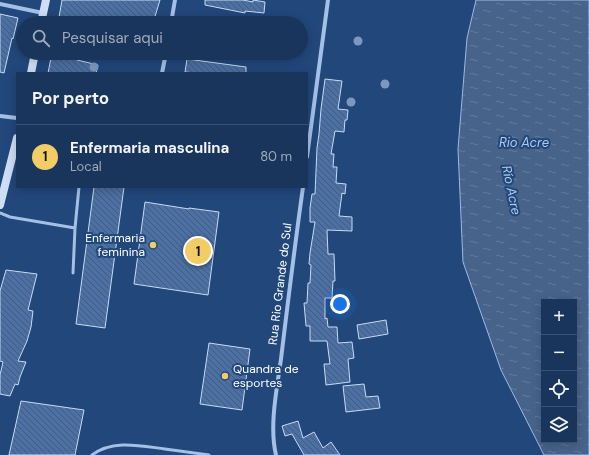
<!DOCTYPE html>
<html lang="pt">
<head>
<meta charset="utf-8">
<style>
	:root { --surface:#1a355c; --page:#274065; --text:#f1f3f6; --muted:#9fabbb; --line:#385072; --accent:#f2cd66 }
	body { margin:0; font-family:"DM Sans",sans-serif; background:var(--page); color:var(--text) }
	.controls { position:absolute; right:12px; bottom:12px; display:grid; overflow:hidden; border-radius:0px; box-shadow:0 2px 10px #0003 }
	.controls button { width:36px; height:36px; display:grid; place-items:center; padding:0; border:0; border-bottom:1px solid var(--line); background:var(--surface); color:var(--text); font:20px sans-serif }
	.you { position:absolute; left:340px; top:304px; width:14px; height:14px; margin:-10px; border:3px solid #fff; border-radius:50%; background:#1a73e8; box-shadow:0 0 0 6px #1a73e833 }
	.badge { display:grid; place-items:center; width:26px; height:26px; border-radius:50%; background:var(--accent); color:#111; font-size:13px; font-weight:700 }
	.pin { position:absolute; translate:-50% -50%; border:2px solid #fff; box-shadow:0 1px 4px #0006 }
	.list { margin:0; padding:0; list-style:none }
	h2 { display:flex; justify-content:space-between; align-items:center; height:52px; margin:0; padding:0 16px; font-size:17px }
	h2 small { font-size:13px; font-weight:400; color:var(--muted) }
	.list li { display:grid; grid-template-columns:26px 1fr auto; gap:12px; align-items:center; box-sizing:border-box; height:64px; padding:0 16px; border-top:1px solid var(--line) }
	.list b { display:block; font-size:15px; white-space:nowrap }
	.list p { margin:0; font-size:13px; white-space:nowrap; color:var(--muted) }
	.list em { font-size:13px; font-style:normal; color:var(--muted) }
	.icon { flex:none; width:22px; height:22px; fill:none; stroke:currentColor; stroke-width:2; stroke-linecap:round; stroke-linejoin:round }
	.map { position:relative; flex:none; width:589px; height:455px; overflow:hidden }
	.search { position:absolute; background:var(--surface); box-shadow:0 2px 10px #0003; left:16px; top:16px; width:292px; height:44px; display:flex; align-items:center; gap:10px; box-sizing:border-box; padding:0 14px; border-radius:22px; color:var(--muted); font-size:15px }
	.panel { position:absolute; background:var(--surface); box-shadow:0 2px 10px #0003; left:16px; top:72px; width:292px; height:116px; border-radius:0px }
	.map>svg:first-child { display:block }
	.water { fill:url(#water-ripples); stroke:#98bbe7; fill-rule:evenodd }
	.building { fill:url(#building-back-hatch); stroke:#c7dbf4 }
	.lines { fill:none; stroke-linecap:round; stroke-linejoin:round }
	.lane { stroke:#a4c0e6; stroke-width:3 }
	.street { stroke:#a4c0e6; stroke-width:4 }
	.secondary { stroke:#cedef5; stroke-width:8 }
	.tree { fill:#7d98be }
	.poi-dot { fill:#f2cd66; stroke:#22477b; stroke-width:1.5 }
	.labels { text-anchor:middle; stroke-width:4; stroke-linejoin:round; paint-order:stroke }
	.poi-label { font-size:12px; fill:#fff; stroke:#22477b; text-anchor:end }
	.street-label { font-size:12px; fill:#fff; stroke:#22477b }
	.water-label { font-size:13px; font-style:italic; fill:#afcaee; stroke:#22477b }
</style>
</head>
<body>
<div class="map">
<svg width="589" height="455" viewBox="0 0 589 455">
	<defs>
		<pattern id="water-ripples" width="26" height="14" patternUnits="userSpaceOnUse"><rect width="26" height="14" fill="#48638a"/><path d="M2 4q2-2 4 0t4 0M15 11q2-2 4 0t4 0" fill="none" stroke="#637a9c"/></pattern>
		<pattern id="building-back-hatch" width="6" height="6" patternUnits="userSpaceOnUse"><rect width="6" height="6" fill="#4a70a5"/><path d="M-1 5l2 2M0 0l6 6M5-1l2 2" fill="none" stroke="#4b5a70"/></pattern>
	</defs>
	<rect width="100%" height="100%" fill="#22477b"/>
	<path class="water" d="M476,0H589V455H544L501,370L463,262L458,149L467,38ZM544,302H574V440H544Z"/>
	<path class="building" d="M62,0H160L153,23H111L84,19L83,23H58Z
		M205,0H243L253,2V0L265,2L264,13L245,11V13L205,5Z
		M0,14L18,18L13,39L12,38L4,73L0,72Z
		M52,53H78L77,60L98,65L96,73H48Z
		M187,59L246,67V73H195L185,72Z
		M325,79L342,81L338,109L348,110L347,120H345L344,132L335,131L331,154H334L333,167H337L336,183L346,184L345,194L342,193L339,216L352,217V231L327,230L328,254H334L335,281H333L332,298H325V319L327,318L328,327H337L338,343L352,342L354,358L348,359L350,382L326,385L324,364H330L327,341H310V326H306L304,303H307L308,283H310L311,265L309,264L310,253L315,222H310V208L312,194H315L317,148L319,134L321,109Z
		M94,187H124L105,328L76,324Z
		M145,202L189,209V208L219,212L208,295L134,284Z
		M6,270L37,274L28,310L33,311L31,327L27,341L18,361L26,362L20,377L18,385L15,384L10,396L0,394V375L3,362L0,361V291Z
		M386,320L388,334L359,339L357,325Z
		M209,343L250,349L242,410L200,404Z
		M364,384L366,397L378,396L380,408L346,412L343,386Z
		M21,401L84,410L75,455H9Z
		M298,421L303,438L314,432L323,448L331,442L340,455H304L292,434L285,436L282,426Z"/>
	<g class="lines">
		<path class="lane" d="M0,213L10,217L75,228L79,187
			M73,273L75,228
			M92,455C113,439 141,446 165,449C180,451 194,453 209,455"/>
		<path class="street" d="M0,4L43,13
			M171,23L175,0
			M162,73L166,53
			M0,116L17,118
			M307,157L328,0
			M276,455C269,426 277,388 281,359C288,301 295,244 303,187"/>
		<path class="secondary" d="M41,23L46,0
			M31,73L35,53
			M0,205L17,138"/>
	</g>
	<g class="tree">
		<circle cx="358" cy="41" r="4.5"/>
		<circle cx="94" cy="67" r="4.5"/>
		<circle cx="385" cy="84" r="4.5"/>
		<circle cx="351" cy="102" r="4.5"/>
	</g>
	<g class="poi-dot">
		<circle cx="153" cy="245" r="4"/>
		<circle cx="225" cy="376" r="4"/>
	</g>
	<g class="labels">
		<g class="poi-label">
			<text x="145" y="242">Enfermaria<tspan x="145" dy="14">feminina</tspan></text>
			<text x="233" y="373" text-anchor="start">Quandra de<tspan x="233" dy="14">esportes</tspan></text>
		</g>
		<g class="street-label">
			<text transform="translate(280 284) rotate(-83)" y="4">Rua Rio Grande do Sul</text>
		</g>
		<g class="water-label">
			<text x="524" y="147">Rio Acre</text>
			<text transform="translate(512 190) rotate(78)" y="5">Río Acre</text>
		</g>
	</g>
</svg>
<div class="controls">
<button>+</button>
<button>−</button>
<button><svg class="icon" aria-label="locate" viewBox="0 0 24 24"><circle cx="12" cy="12" r="6"/><path d="M12 2v4M12 18v4M2 12h4M18 12h4"/></svg></button>
<button><svg class="icon" aria-label="layers" viewBox="0 0 24 24"><path d="M12 4l9 5-9 5-9-5zM3 14l9 5 9-5"/></svg></button>
</div>
<div class="you"></div>
<div class="pin badge" style="left:198px;top:251px">1</div>
<div class="search"><svg class="icon" aria-label="search" viewBox="0 0 24 24"><circle cx="10" cy="10" r="6"/><path d="M15 15l6 6"/></svg>Pesquisar aqui</div>
<section class="panel">
<h2>Por perto<small></small></h2>
<ul class="list">
<li><span class="badge">1</span><div><b>Enfermaria masculina</b><p>Local</p></div><em>80 m</em></li>
</ul>
</section>
</div>
</body>
</html>
